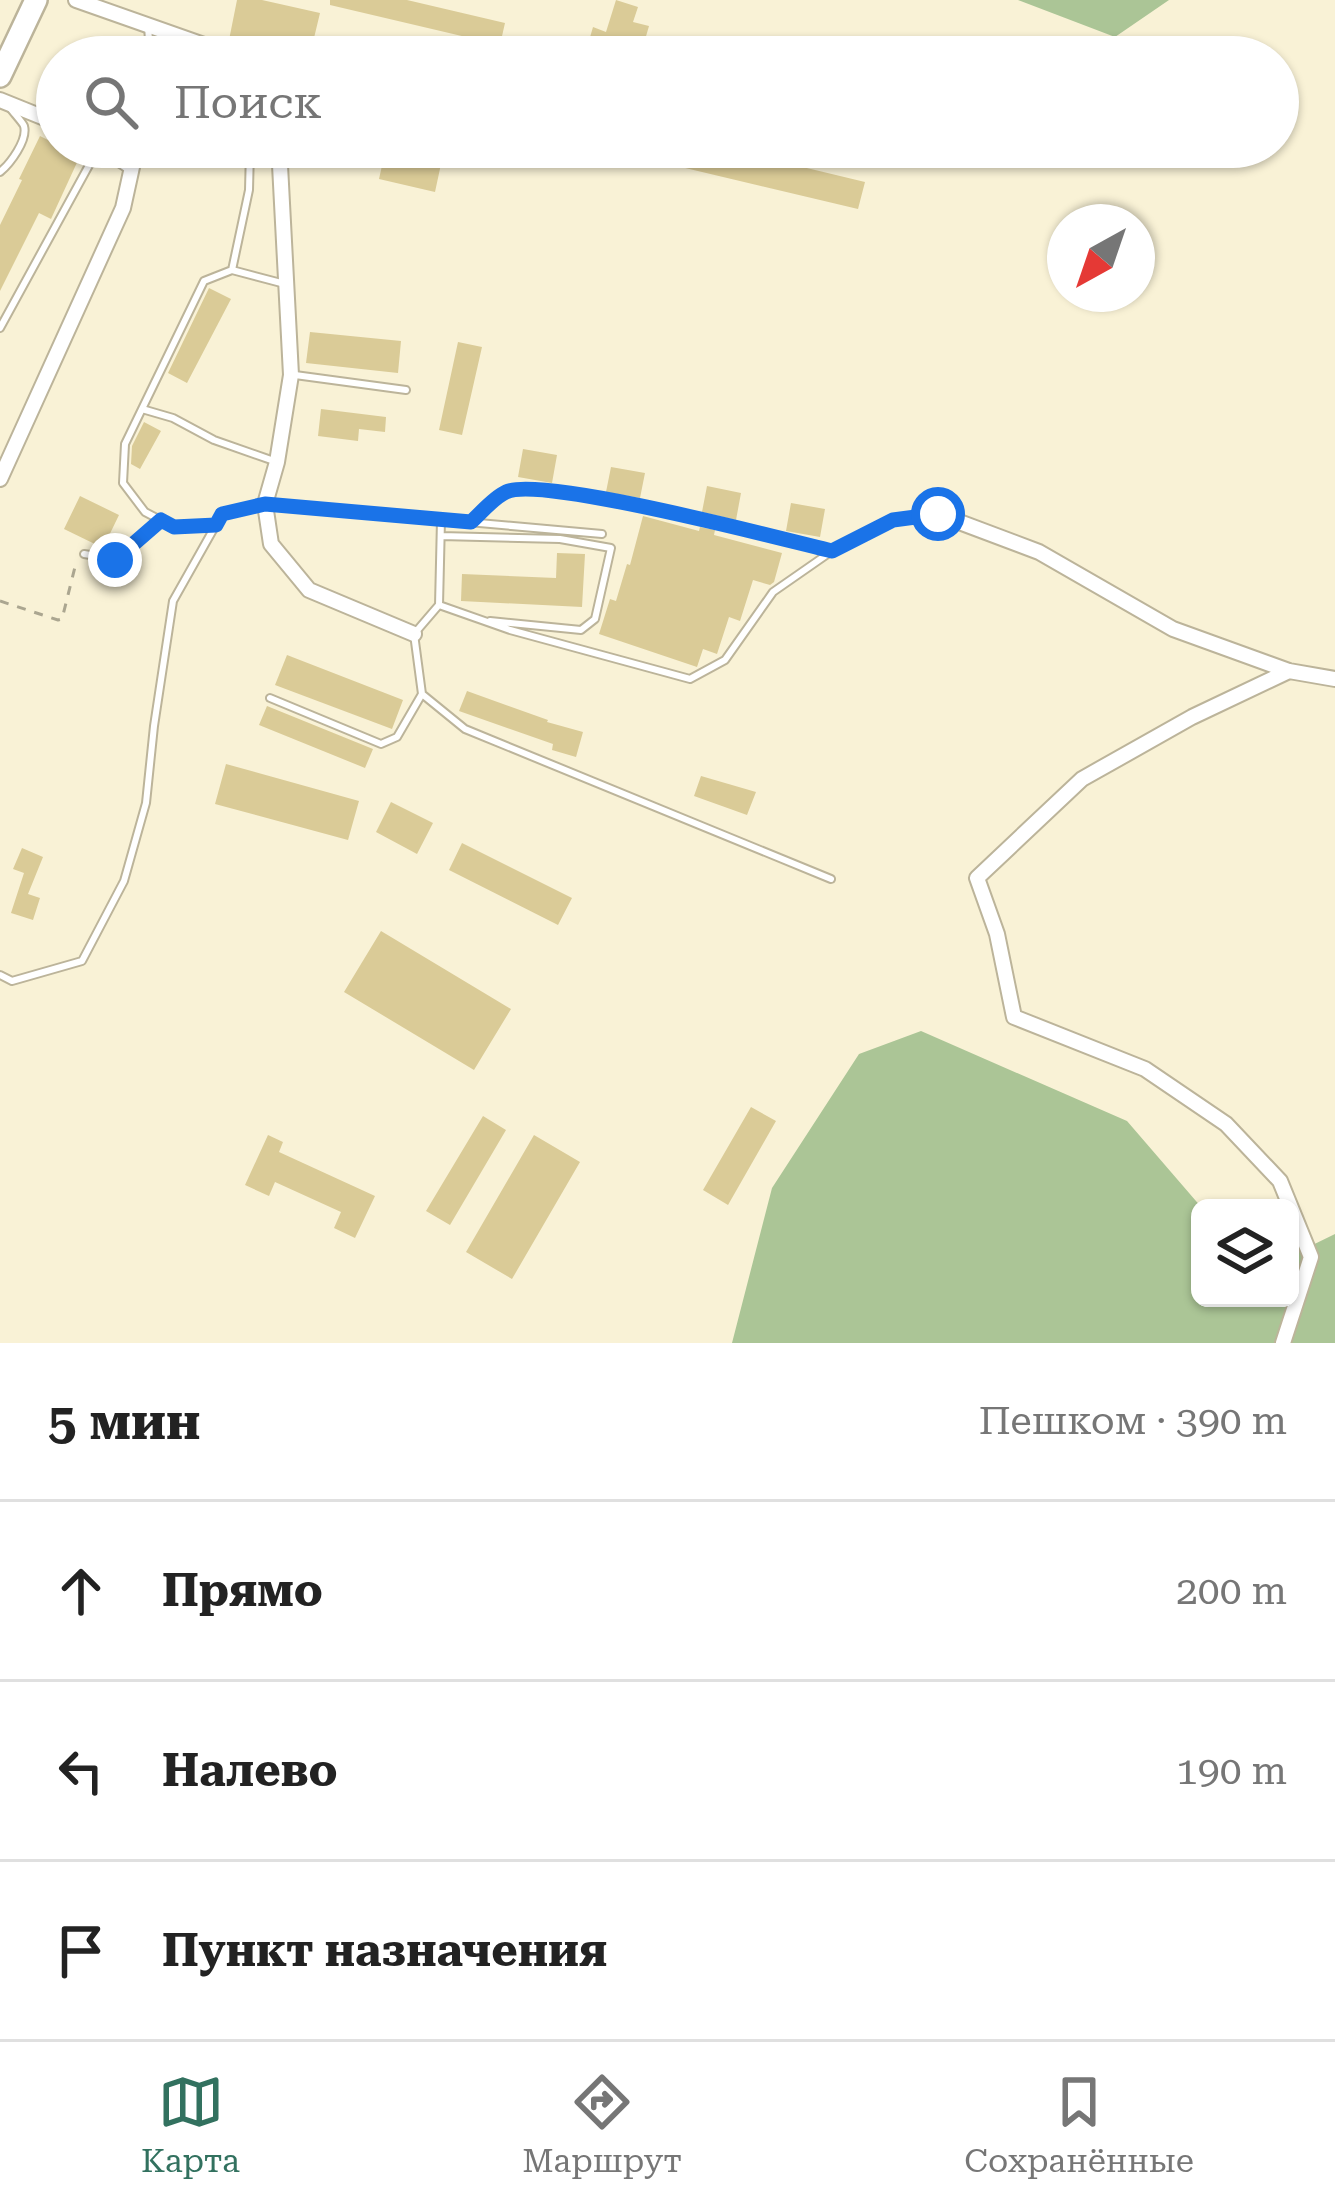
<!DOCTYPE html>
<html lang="ru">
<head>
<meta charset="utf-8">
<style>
	:root { --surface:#fff; --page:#f6f6f6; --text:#222; --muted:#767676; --line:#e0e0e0; --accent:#32715f }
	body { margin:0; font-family:"Roboto Serif",serif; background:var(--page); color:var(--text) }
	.controls { position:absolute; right:36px; bottom:36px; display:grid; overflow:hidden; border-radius:18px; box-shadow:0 3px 9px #0004 }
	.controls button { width:108px; height:108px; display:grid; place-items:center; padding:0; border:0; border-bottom:3px solid var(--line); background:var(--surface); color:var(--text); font:60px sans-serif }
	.compass { position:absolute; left:1047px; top:204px; width:108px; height:108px; border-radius:50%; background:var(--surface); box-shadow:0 3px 9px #0004; rotate:220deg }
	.stop { position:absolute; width:36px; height:36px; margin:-27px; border:9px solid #1a73e8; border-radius:50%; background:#fff }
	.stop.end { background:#1a73e8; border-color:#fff; box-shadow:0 3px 12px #0008 }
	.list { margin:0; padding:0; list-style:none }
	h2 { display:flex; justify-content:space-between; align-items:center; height:156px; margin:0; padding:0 48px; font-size:51px }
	h2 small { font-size:39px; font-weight:400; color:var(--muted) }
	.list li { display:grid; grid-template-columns:78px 1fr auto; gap:36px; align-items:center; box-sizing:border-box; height:180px; padding:0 48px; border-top:3px solid var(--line) }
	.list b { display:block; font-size:45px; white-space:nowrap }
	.list em { font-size:39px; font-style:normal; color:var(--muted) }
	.icon { flex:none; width:66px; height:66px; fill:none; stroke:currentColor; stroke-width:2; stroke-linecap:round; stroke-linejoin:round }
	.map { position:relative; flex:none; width:1335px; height:1343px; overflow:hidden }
	.search { position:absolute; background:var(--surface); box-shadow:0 3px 9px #0004; left:36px; right:36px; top:36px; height:132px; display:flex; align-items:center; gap:30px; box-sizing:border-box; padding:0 42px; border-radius:66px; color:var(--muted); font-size:45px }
	.sheet { height:696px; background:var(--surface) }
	nav { display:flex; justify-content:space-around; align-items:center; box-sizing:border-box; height:168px; border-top:3px solid var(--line); background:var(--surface); font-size:33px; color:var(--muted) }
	nav a { display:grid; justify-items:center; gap:6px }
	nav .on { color:var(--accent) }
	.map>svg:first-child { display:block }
	.forest { fill:#abc596 }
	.building { fill:#dacb97 }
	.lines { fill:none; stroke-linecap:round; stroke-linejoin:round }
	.service-casing { stroke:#bcb49a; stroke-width:10 }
	.minor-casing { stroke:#bcb49a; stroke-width:18 }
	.primary-casing { stroke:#bcb49a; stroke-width:26 }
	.path { stroke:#aba690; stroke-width:3; stroke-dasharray:9 9; stroke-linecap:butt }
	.service { stroke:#fff; stroke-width:6 }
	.minor { stroke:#fff; stroke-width:14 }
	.primary { stroke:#fff; stroke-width:21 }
	.route { stroke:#1a73e8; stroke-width:15 }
</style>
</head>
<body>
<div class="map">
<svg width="1335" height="1343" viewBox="0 0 1335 1343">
	<rect width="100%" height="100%" fill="#f9f2d6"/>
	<path class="forest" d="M1018,0H1169L1115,37Z
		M921,1031L1127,1121L1202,1208H1200V1298H1290V1256L1335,1234V1343H732L772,1188L859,1054Z"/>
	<path class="building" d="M237,0H262L320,13L314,38L378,52V57H305L229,40Z
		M330,0H407L505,23L500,45L330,5Z
		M616,0L638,7L633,22L649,26L640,57H605L586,51L593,27L606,32Z
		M40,136L80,156L51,219L39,213L0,291V225L22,180L19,179Z
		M663,147H719L865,182L858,209L660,162Z
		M385,152L441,164L435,192L379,179Z
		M209,288L231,299L187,383L168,373Z
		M310,332L401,341L398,373L306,363Z
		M458,342L482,347L462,435L439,430Z
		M321,409L386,417L385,432L359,429L358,441L318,436Z
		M144,422L161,431L140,469L131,464L132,446Z
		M523,449L557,455L552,483L518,477Z
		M611,467L645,473L640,498L606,492Z
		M707,486L741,493L736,520L702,512Z
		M80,496L119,515L103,548L64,529Z
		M791,503L825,509L820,537L786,531Z
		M643,516L699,531L700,527L715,530L714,535L782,553L774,582L770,585L753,580L740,621L729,617L717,654L703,649L697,667L599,634L610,599L616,601L627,564L630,565Z
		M557,553L585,554L582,607L461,601L462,574L556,578Z
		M287,655L403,700L392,729L275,685Z
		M467,691L548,720L547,722L583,732L576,757L552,750L553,744L459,711Z
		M267,706L373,749L365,768L259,725Z
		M226,764L359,801L348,840L215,804Z
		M701,776L756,792L747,815L694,796Z
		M391,802L433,823L417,854L376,832Z
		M462,843L572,898L558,925L449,870Z
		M22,848L43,857L28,894L40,898L33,920L11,913L24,873L13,869Z
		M381,931L511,1009L474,1070L344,992Z
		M751,1107L776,1121L728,1205L703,1190Z
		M483,1116L506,1130L450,1225L426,1211Z
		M268,1135L283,1142L279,1152L375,1196L355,1238L334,1228L341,1212L275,1182L269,1196L245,1185Z
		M534,1135L580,1162L512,1279L466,1252Z"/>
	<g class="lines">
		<defs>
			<path id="service" d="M148,25L150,57
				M133,164L136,147
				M0,172C10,164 28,140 24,126C23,123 13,112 11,109
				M232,270L285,284
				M0,328L99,147
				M295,375L406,390
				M142,409L173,418L214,440L274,461
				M441,520L439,605L510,630L690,679L725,660L773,592L842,544L893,520L938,514
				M471,522C481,513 493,498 506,492C540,475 782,539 832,551
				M216,525L174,527L145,512L123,483L125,444L204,281L232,270L249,190L250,150L267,147
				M441,536L560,539L611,548L595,619L581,630L490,621
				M84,554L115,559L161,520
				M438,606L414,634L422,694L465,729L831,879
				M270,698L381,744L397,737L422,694
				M0,975L12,981L82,961L124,881L146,803L154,726L173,601L222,514L265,504L602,534"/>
			<path id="minor" d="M76,0L238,57
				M0,100L57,123
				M282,147L280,165L291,375L277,462L265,504L271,544L309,590L414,634
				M0,479L123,208L132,167L101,147
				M938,514L1039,552L1173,629L1289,671L1335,679
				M1283,1343L1311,1257L1280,1181L1226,1124L1145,1069L1014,1017L997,934L977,878L1082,779L1192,717L1289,671"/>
			<path id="primary" d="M0,76L36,0"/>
		</defs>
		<use href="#service" class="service-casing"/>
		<use href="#minor" class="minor-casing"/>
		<use href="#primary" class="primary-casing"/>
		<path class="path" d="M0,601L58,620L62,619L76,563"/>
		<use href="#service" class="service"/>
		<use href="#minor" class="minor"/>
		<use href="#primary" class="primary"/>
	</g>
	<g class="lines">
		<path class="route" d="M115,560L161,520L174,527L216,525L222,514L265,504L471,522C481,513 493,498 506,492C540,475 782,539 832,551L893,520L938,514"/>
	</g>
</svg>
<div class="controls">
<button><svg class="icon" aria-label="layers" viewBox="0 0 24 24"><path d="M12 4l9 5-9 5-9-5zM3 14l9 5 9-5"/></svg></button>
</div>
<svg class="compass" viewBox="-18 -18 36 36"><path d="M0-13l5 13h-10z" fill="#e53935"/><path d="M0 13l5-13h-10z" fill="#767676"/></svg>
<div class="stop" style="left:938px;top:514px"></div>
<div class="stop end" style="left:115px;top:560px"></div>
<div class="search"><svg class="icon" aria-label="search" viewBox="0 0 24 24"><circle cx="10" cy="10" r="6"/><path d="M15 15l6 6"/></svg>Поиск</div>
</div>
<section class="sheet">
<h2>5 мин<small>Пешком · 390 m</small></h2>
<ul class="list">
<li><svg class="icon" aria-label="ahead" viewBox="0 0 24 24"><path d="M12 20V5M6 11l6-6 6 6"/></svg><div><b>Прямо</b></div><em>200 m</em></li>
<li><svg class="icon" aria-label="left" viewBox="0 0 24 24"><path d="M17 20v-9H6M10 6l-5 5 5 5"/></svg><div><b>Налево</b></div><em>190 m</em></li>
<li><svg class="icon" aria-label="arrive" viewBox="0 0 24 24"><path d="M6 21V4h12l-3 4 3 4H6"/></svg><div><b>Пункт назначения</b></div></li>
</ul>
</section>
<nav>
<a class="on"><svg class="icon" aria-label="map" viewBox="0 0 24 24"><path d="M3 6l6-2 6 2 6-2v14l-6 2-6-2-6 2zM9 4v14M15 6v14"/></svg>Карта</a>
<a><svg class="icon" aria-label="directions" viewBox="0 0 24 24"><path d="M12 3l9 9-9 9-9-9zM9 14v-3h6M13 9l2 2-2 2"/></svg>Маршрут</a>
<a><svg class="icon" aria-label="saved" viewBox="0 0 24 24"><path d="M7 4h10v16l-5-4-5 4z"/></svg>Сохранённые</a>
</nav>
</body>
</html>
